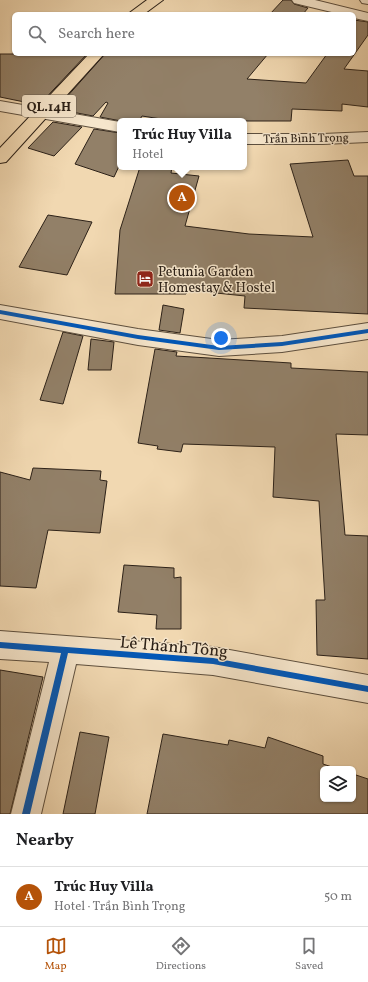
<!DOCTYPE html>
<html lang="en">
<head>
<meta charset="utf-8">
<style>
	:root { --surface:#fff; --page:#f2f2f2; --text:#202124; --muted:#757577; --line:#e0e0e0; --accent:#b45309 }
	body { margin:0; font-family:Vollkorn,serif; background:var(--page); color:var(--text) }
	.controls { position:absolute; right:12px; bottom:12px; display:grid; overflow:hidden; border-radius:6px; box-shadow:0 1px 3px #0004 }
	.controls button { width:36px; height:36px; display:grid; place-items:center; padding:0; border:0; border-bottom:1px solid var(--line); background:var(--surface); color:var(--text); font:20px sans-serif }
	.you { position:absolute; left:221px; top:338px; width:14px; height:14px; margin:-10px; border:3px solid #fff; border-radius:50%; background:#1a73e8; box-shadow:0 0 0 6px #1a73e833 }
	.badge { display:grid; place-items:center; width:26px; height:26px; border-radius:50%; background:var(--accent); color:#fff; font-size:13px; font-weight:700 }
	.pin { position:absolute; translate:-50% -50%; border:2px solid #fff; box-shadow:0 1px 4px #0006 }
	.popup { position:absolute; left:117px; top:118px; width:130px; height:52px; box-sizing:border-box; display:grid; place-content:center; border-radius:6px; background:var(--surface); filter:drop-shadow(0 1px 3px #0005); font-size:13px; white-space:nowrap; color:var(--muted) }
	.popup b { font-size:15px; color:var(--text) }
	.popup::after { content:''; position:absolute; left:50%; top:100%; margin-left:-8px; border:8px solid transparent; border-top-color:var(--surface) }
	.list { margin:0; padding:0; list-style:none }
	h2 { display:flex; justify-content:space-between; align-items:center; height:52px; margin:0; padding:0 16px; font-size:17px }
	h2 small { font-size:13px; font-weight:400; color:var(--muted) }
	.list li { display:grid; grid-template-columns:26px 1fr auto; gap:12px; align-items:center; box-sizing:border-box; height:60px; padding:0 16px; border-top:1px solid var(--line) }
	.list b { display:block; font-size:15px; white-space:nowrap }
	.list p { margin:0; font-size:13px; white-space:nowrap; color:var(--muted) }
	.list em { font-size:13px; font-style:normal; color:var(--muted) }
	.icon { flex:none; width:22px; height:22px; fill:none; stroke:currentColor; stroke-width:2; stroke-linecap:round; stroke-linejoin:round }
	.map { position:relative; flex:none; width:368px; height:814px; overflow:hidden }
	.search { position:absolute; background:var(--surface); box-shadow:0 1px 3px #0004; left:12px; right:12px; top:12px; height:44px; display:flex; align-items:center; gap:10px; box-sizing:border-box; padding:0 14px; border-radius:6px; color:var(--muted); font-size:15px }
	.sheet { height:112px; background:var(--surface) }
	nav { display:flex; justify-content:space-around; align-items:center; box-sizing:border-box; height:56px; border-top:1px solid var(--line); background:var(--surface); font-size:11px; color:var(--muted) }
	nav a { display:grid; justify-items:center; gap:2px }
	nav .on { color:var(--accent) }
	.map>svg:first-child { display:block }
	.building { fill:#928068; stroke:#2c2118 }
	.lines { fill:none; stroke-linecap:round; stroke-linejoin:round }
	.street-casing { stroke:#5d4f3e; stroke-width:2 }
	.primary-casing { stroke:#2c2118; stroke-width:2 }
	.street { fill:#f6e6cc; fill-rule:evenodd }
	.primary { fill:#f1d8b1; fill-rule:evenodd }
	.cycleway-casing { stroke:#f6e6cc; stroke-width:3 }
	.cycleway { fill:#0057b8; fill-rule:evenodd }
	.labels { text-anchor:middle; stroke-width:3; stroke-linejoin:round; paint-order:stroke }
	.far-street-label { font-size:12px; fill:#2c2118; stroke:#f6e6cc }
	.shield { fill:#f6e6cc; stroke:#695c4e; stroke-width:1 }
	.shield-label { font-size:13px; font-weight:bold; fill:#2c2118 }
	.poi-label { font-size:14px; fill:#2c2118; stroke:#f6e6cc; text-anchor:start }
	.near-street-label { font-size:17px; fill:#2c2118; stroke:#f6e6cc }
</style>
</head>
<body>
<div class="map">
<svg width="368" height="814" viewBox="0 0 368 814">
	<rect width="100%" height="100%" fill="#f1d8b1"/>
	<filter id="stains"><feTurbulence type="fractalNoise" baseFrequency=".005" numOctaves="4"/><feColorMatrix values="0 0 0 0 .2 0 0 0 0 .09 0 0 0 0 .02 0 0 0 .5 -.17"/></filter>
	<radialGradient id="worn" r=".72"><stop offset=".6" stop-color="#630" stop-opacity="0"/><stop offset="1" stop-color="#630" stop-opacity=".3"/></radialGradient>
	<path class="building" d="M283,0H291L294,4L308,8L303,14H270Z
		M354,20L368,22V35L344,69L368,71V107L342,104V111L292,109L291,121H174L142,116L139,121H121L100,117L108,103L106,102L93,116L56,109L105,54H268L247,79L306,83L327,54H354Z
		M0,54H87L39,105L0,97Z
		M53,122L82,127L54,156L28,148Z
		M94,129L120,133V164L114,177L75,164Z
		M348,160L354,176H368V314L244,308L245,296L187,290L186,294H115L120,230L140,167H172L171,173L199,176L185,226L249,234L313,237L290,164Z
		M48,215L92,222L67,275L19,267Z
		M163,305L184,309L180,333L159,330Z
		M63,332L83,336L63,404L40,400Z
		M91,339L114,342L111,370H88Z
		M155,349L177,352L176,356L291,363V368L368,372V435L336,434L345,535L368,536V659L317,655L316,600H325L319,501L273,497L275,447L183,444L181,452L157,449L158,446L138,443Z
		M33,468L101,471L100,480L107,481L100,533L48,530L36,588L0,586V472L30,480Z
		M124,565L174,568V578L181,577V629H156L157,615L118,612Z
		M0,670L43,677L10,814H0Z
		M80,732L109,737L95,814H63Z
		M163,734L228,745L229,740L265,748L268,737L323,756V764L338,769H323V799H353V774L368,779V814H147Z"/>
	<g class="lines">
		<defs>
			<path id="street" d="M292,0H315L368,13V21L354,18V14H340L294,3Z
				M360,0H368V4L362,3Z
				M0,101L120,122V132L0,111Z
				M368,132V142L323,144H244V134H323Z
				M0,305L138,329L219,340L282,336L368,323V339L282,352L219,356L138,345L0,319Z
				M0,631L213,647L368,675V703L213,675L76,664L41,814H11L49,662L0,659Z"/>
			<path id="primary" d="M147,0H163L144,14H128Z
				M89,54H104L6,162L0,163V148Z"/>
		</defs>
		<use href="#street" class="street-casing"/>
		<use href="#primary" class="primary-casing"/>
		<use href="#street" class="street"/>
		<use href="#primary" class="primary"/>
		<defs>
			<path id="cycleway" d="M0,310L138,335L219,346L282,342L368,329V333L282,346L219,350L138,339L0,314Z
				M0,642L213,658L368,686V692L213,664L68,653L30,814H22L61,653L0,648Z"/>
		</defs>
		<use href="#cycleway" class="cycleway-casing"/>
		<use href="#cycleway" class="cycleway"/>
	</g>
	<defs>
		<symbol id="hotel-square" viewBox="-11 -11 22 22"><rect x="-9" y="-9" width="18" height="18" rx="4" fill="#8f2418" stroke="#f6e6cc"/><path d="M-6-4.5h1.5V1H6V5H4.5V3h-9V5H-6ZM-4 0a1.8 1.8 0 1 1 3.6 0ZM.5 0V-2.5h3Q6-2.5 6 0Z" fill="#fff"/></symbol>
	</defs>
	<g fill-rule="evenodd">
		<use href="#hotel-square" x="135" y="269" width="20" height="20"/>
	</g>
	<g class="labels">
		<g class="far-street-label">
			<text transform="translate(306 138) rotate(-1)" y="4">Trần Bình Trọng</text>
		</g>
		<rect class="shield" x="22" y="95" width="54" height="22" rx="3"/>
		<g class="shield-label">
			<text x="49" y="111">QL.14H</text>
		</g>
		<g class="poi-label">
			<text x="158" y="276">Petunia Garden<tspan x="158" dy="16">Homestay &amp; Hostel</tspan></text>
		</g>
		<g class="near-street-label">
			<text transform="translate(174 646) rotate(5)" y="6">Lê Thánh Tông</text>
		</g>
	</g>
	<rect width="100%" height="100%" filter="url(#stains)"/>
	<rect width="100%" height="100%" fill="url(#worn)"/>
</svg>
<div class="controls">
<button><svg class="icon" aria-label="layers" viewBox="0 0 24 24"><path d="M12 4l9 5-9 5-9-5zM3 14l9 5 9-5"/></svg></button>
</div>
<div class="you"></div>
<div class="pin badge" style="left:182px;top:198px">A</div>
<div class="popup"><b>Trúc Huy Villa</b>Hotel</div>
<div class="search"><svg class="icon" aria-label="search" viewBox="0 0 24 24"><circle cx="10" cy="10" r="6"/><path d="M15 15l6 6"/></svg>Search here</div>
</div>
<section class="sheet">
<h2>Nearby<small></small></h2>
<ul class="list">
<li><span class="badge">A</span><div><b>Trúc Huy Villa</b><p>Hotel · Trần Bình Trọng</p></div><em>50 m</em></li>
</ul>
</section>
<nav>
<a class="on"><svg class="icon" aria-label="map" viewBox="0 0 24 24"><path d="M3 6l6-2 6 2 6-2v14l-6 2-6-2-6 2zM9 4v14M15 6v14"/></svg>Map</a>
<a><svg class="icon" aria-label="directions" viewBox="0 0 24 24"><path d="M12 3l9 9-9 9-9-9zM9 14v-3h6M13 9l2 2-2 2"/></svg>Directions</a>
<a><svg class="icon" aria-label="saved" viewBox="0 0 24 24"><path d="M7 4h10v16l-5-4-5 4z"/></svg>Saved</a>
</nav>
</body>
</html>
